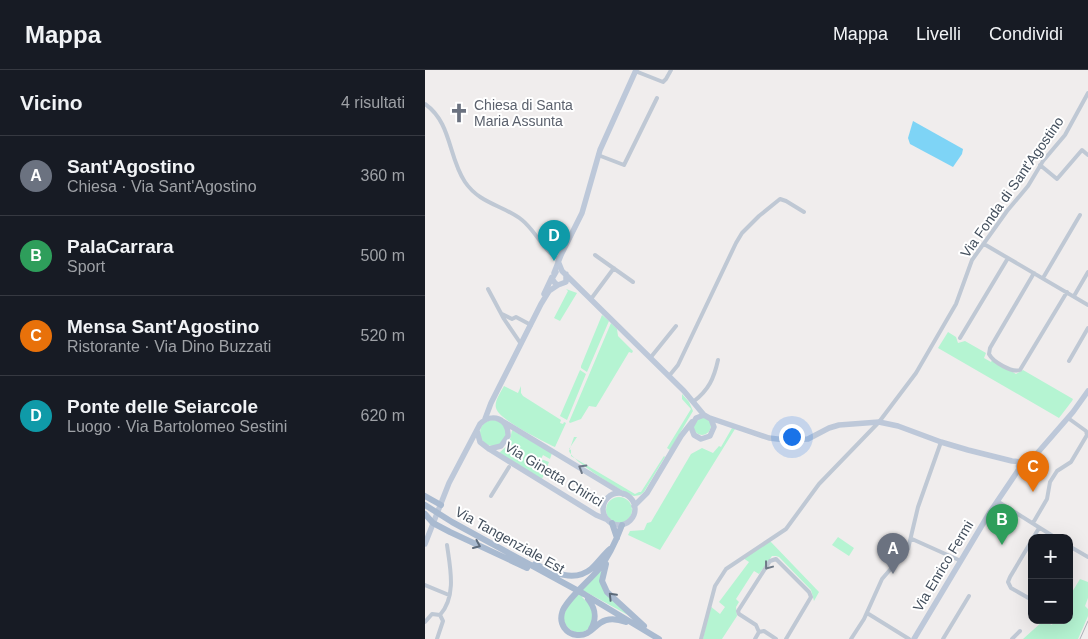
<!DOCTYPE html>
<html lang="it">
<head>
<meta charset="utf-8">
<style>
	:root { --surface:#171b24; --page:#20242c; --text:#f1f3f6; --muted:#9ea1a6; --line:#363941; --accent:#0b8043 }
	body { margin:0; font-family:Helvetica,sans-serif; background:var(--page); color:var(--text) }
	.controls { position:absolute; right:15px; bottom:15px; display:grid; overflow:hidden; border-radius:10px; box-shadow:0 5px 20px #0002 }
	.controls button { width:45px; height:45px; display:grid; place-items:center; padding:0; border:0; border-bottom:1px solid var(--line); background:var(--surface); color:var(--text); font:25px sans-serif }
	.you { position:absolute; left:366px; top:366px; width:18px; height:18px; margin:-12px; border:4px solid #fff; border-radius:50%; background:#1a73e8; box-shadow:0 0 0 8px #1a73e833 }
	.badge { display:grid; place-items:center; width:32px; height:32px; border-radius:50%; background:var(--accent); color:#fff; font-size:16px; font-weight:700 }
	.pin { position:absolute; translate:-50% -41px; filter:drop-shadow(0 1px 2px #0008) }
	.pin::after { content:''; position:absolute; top:26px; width:18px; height:15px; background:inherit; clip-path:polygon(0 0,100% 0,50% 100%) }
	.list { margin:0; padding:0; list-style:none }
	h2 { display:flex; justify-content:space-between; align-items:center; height:65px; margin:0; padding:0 20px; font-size:21px }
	h2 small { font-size:16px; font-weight:400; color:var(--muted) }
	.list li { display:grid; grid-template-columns:32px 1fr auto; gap:15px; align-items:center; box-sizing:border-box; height:80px; padding:0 20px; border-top:1px solid var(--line) }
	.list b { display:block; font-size:19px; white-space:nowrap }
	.list p { margin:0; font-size:16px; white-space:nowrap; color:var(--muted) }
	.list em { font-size:16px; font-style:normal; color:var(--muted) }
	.map { position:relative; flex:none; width:663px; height:569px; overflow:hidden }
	header { display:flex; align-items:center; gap:30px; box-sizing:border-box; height:70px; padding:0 25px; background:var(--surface); border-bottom:1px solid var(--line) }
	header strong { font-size:24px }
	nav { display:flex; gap:28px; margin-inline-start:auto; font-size:18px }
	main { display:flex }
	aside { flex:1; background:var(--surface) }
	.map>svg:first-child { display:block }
	.green { fill:#b5f4d2 }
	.water { fill:#7ed4f6 }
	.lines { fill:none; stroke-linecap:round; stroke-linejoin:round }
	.street { stroke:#bfc8d4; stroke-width:4 }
	.secondary { stroke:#bdc8d9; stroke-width:5.5 }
	.primary { stroke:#a9bad0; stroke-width:6 }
	.rail { stroke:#aeb2b9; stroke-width:1 }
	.oneway { stroke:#6e7988 }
	.oneway2 { stroke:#5c6a7a }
	.oneway3 { stroke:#6e7987 }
	.labels { text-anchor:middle; stroke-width:4; stroke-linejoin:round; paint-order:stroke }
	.worship-label { font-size:14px; fill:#5b616d; stroke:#fff; text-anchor:start }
	.street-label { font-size:14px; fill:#434f5d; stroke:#fff }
</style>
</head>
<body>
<header>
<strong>Mappa</strong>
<nav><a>Mappa</a><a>Livelli</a><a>Condividi</a></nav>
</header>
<main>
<aside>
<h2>Vicino<small>4 risultati</small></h2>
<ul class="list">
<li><span class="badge" style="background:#6b7280">A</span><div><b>Sant'Agostino</b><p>Chiesa · Via Sant'Agostino</p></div><em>360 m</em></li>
<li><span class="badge" style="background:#2e9e5b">B</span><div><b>PalaCarrara</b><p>Sport</p></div><em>500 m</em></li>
<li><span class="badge" style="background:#e8710a">C</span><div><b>Mensa Sant'Agostino</b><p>Ristorante · Via Dino Buzzati</p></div><em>520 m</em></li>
<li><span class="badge" style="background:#0f9aa8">D</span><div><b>Ponte delle Seiarcole</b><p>Luogo · Via Bartolomeo Sestini</p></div><em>620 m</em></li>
</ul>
</aside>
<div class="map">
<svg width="663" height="569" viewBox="0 0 663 569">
	<rect width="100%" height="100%" fill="#f0eded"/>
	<path class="green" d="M141,219L152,223L135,251L129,248L143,221Z
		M177,245L184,251L162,302L156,298V296Z
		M186,253L192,259L193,266L208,281L207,283L204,282L171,337L164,336L156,349L145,353L144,352Z
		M523,262L531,267L533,273L540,271L561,283L559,288L566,292L567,290L591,304L598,300L648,329L647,331L634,348L513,278Z
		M155,300L161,304L142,350L135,346Z
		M79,316L93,323L96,316V323L98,326L136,350L135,353L138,354L139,352L141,353L130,377C118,371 74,350 71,338C69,331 76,322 79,316Z
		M257,324L264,332L268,341L245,380L242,378L266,339L257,329Z
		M268 356a9 9 0 1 1 18 0a9 9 0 1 1-18 0Z
		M55 363a13 13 0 1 1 26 0a13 13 0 1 1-26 0Z
		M307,358L310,359L235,480L203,465L205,461L219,460L222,453L226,452L266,384L277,378L288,383L294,376L296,377Z
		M87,360L127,383L125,389L118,385L116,389L124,392L117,409L74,383L84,374Z
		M149,367H152L144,379L146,380V386L210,424L214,422H216L239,386L240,387L219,422L215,425L209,426C197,422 147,391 144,381Z
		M181 440a13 13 0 1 1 26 0a13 13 0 1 1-26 0Z
		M413,467L429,478L424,486L407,475Z
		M345,471L394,522L389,531L386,520L354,487L351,486H347L334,504L329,501L311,529L314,532L311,537L312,546L297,569H278L285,536L295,544L300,537L294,532L324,492L318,488Z
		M176,500V512L203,545L161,522L157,527L168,538V552C166,555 164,559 160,561C151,566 137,557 139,546C141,532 167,512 176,500Z
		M655,509L663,512V528L660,536L663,539V546L653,569H598L618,551L627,555L629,550H644V527Z"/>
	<path class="water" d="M488,51L538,79L537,84L528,97L485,74L483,68Z"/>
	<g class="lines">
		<path class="street" d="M210,1L238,12L241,9L246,0
			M0,34C27,53 23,87 40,112C55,134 78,135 97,150C111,161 118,181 134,189
			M173,85L199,95L232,28
			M615,95L632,109L657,80L663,85
			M559,174L663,235
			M170,185L208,212
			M609,203L565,278L564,284C568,292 587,303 595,300L642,222
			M618,208L655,145
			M63,219L79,249L96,274
			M649,226L663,202
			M166,229L189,198
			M77,244L87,249L91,247L106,255
			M535,268L583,188
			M226,287L251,256
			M644,291L663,258
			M244,306L253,295L311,173L317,163L334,146L355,129L361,131L379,142
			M268,332C284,320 289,308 293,290
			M66,426L84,397
			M572,431L631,468
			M608,453L622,429L625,412L632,401L646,392L662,365L661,361L643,348
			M608,468L614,458
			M487,469L536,491
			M607,470L585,507L583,512L586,518L607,530
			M644,476L663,487
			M0,515L24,525
			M442,543L484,569
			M15,545C32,526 25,497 22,475
			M0,552L7,544L15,545
			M334,562L331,555L314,544L313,541L345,491L351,489L384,522L386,527L361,569
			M334,562L339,561L351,569
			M12,569L18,551L15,545
			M276,569L290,516L301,499L361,459L394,414L454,352L491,303L531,234L547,190L582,141L603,116L618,91L640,65L663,23
			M330,569L334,562
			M426,569L439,549L457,509L483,479L493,437L516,372
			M518,569L544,526
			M587,569L595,561"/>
		<path class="secondary" d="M133,191L137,201L259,321L279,345L286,349L289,357L285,366L276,369L269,365L266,357L271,348L279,345
			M131,202L127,209L130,213L133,215L141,212V204
			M129,203L136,185L157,143L175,80L211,0
			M119,224L127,207
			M285,348L344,368L361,370L383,369L404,358L414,355L454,352L473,356L516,372L543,380L587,391L597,392
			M60,349L66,333L116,234L124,221L133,215
			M79,352L198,424
			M64,379L171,445L183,450
			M593.5 396a4.5 4.5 0 1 1 9 0a4.5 4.5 0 1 1-9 0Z
			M602,395L648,342L663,321
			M178 439a16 16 0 1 1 32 0a16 16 0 1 1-32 0Z
			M209,436L222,423L256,366L267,352
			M0,474L24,413L55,354C67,342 84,349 83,366L76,376L64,379L55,372L52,361
			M489,569L565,442L594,399"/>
		<path class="primary" d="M0,426L16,435
			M0,435L27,452L159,524L234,569
			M0,444L8,453L25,462L102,498
			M187,453L192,468
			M197,455C191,471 185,485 174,499C166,509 139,532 137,543C134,554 141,564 152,565C172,567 170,541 201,552
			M110,494C127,502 149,513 166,499C173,493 178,485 185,479
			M181,494L177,511L182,522L219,556
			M163,529C171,539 172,548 166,559"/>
		<path class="rail" d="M655,569L663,551"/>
	</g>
	<defs><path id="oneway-chevron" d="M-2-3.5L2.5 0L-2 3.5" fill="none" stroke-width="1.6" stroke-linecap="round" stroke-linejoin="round" transform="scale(1.25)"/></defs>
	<use class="oneway" href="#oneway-chevron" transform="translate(157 398) rotate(-149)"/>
	<g class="oneway2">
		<use href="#oneway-chevron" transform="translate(52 475) rotate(24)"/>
		<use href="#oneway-chevron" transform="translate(187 526) rotate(-134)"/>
	</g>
	<use class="oneway3" href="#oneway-chevron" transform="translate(343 496) rotate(127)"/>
	<defs>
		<symbol id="church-bare" viewBox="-9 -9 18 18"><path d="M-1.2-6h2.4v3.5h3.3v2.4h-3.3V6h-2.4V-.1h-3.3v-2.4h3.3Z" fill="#6b7280" stroke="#fff" stroke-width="2.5" paint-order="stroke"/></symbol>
	</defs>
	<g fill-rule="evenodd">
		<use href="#church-bare" x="20" y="29" width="28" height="28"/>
	</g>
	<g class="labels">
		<g class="worship-label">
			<text x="49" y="40">Chiesa di Santa<tspan x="49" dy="16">Maria Assunta</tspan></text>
		</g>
		<g class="street-label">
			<text transform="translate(587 117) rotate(-55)" y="5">Via Fonda di Sant'Agostino</text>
			<text transform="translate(129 404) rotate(31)" y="5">Via Ginetta Chirici</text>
			<text transform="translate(85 470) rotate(29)" y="5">Via Tangenziale Est</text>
			<text transform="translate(518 496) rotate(-59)" y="5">Via Enrico Fermi</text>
		</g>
	</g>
</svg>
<div class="controls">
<button>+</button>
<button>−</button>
</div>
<div class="you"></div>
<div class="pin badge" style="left:468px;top:504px;background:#6b7280">A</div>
<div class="pin badge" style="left:577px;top:475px;background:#2e9e5b">B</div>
<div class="pin badge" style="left:608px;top:422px;background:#e8710a">C</div>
<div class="pin badge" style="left:129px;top:191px;background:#0f9aa8">D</div>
</div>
</main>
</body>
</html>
